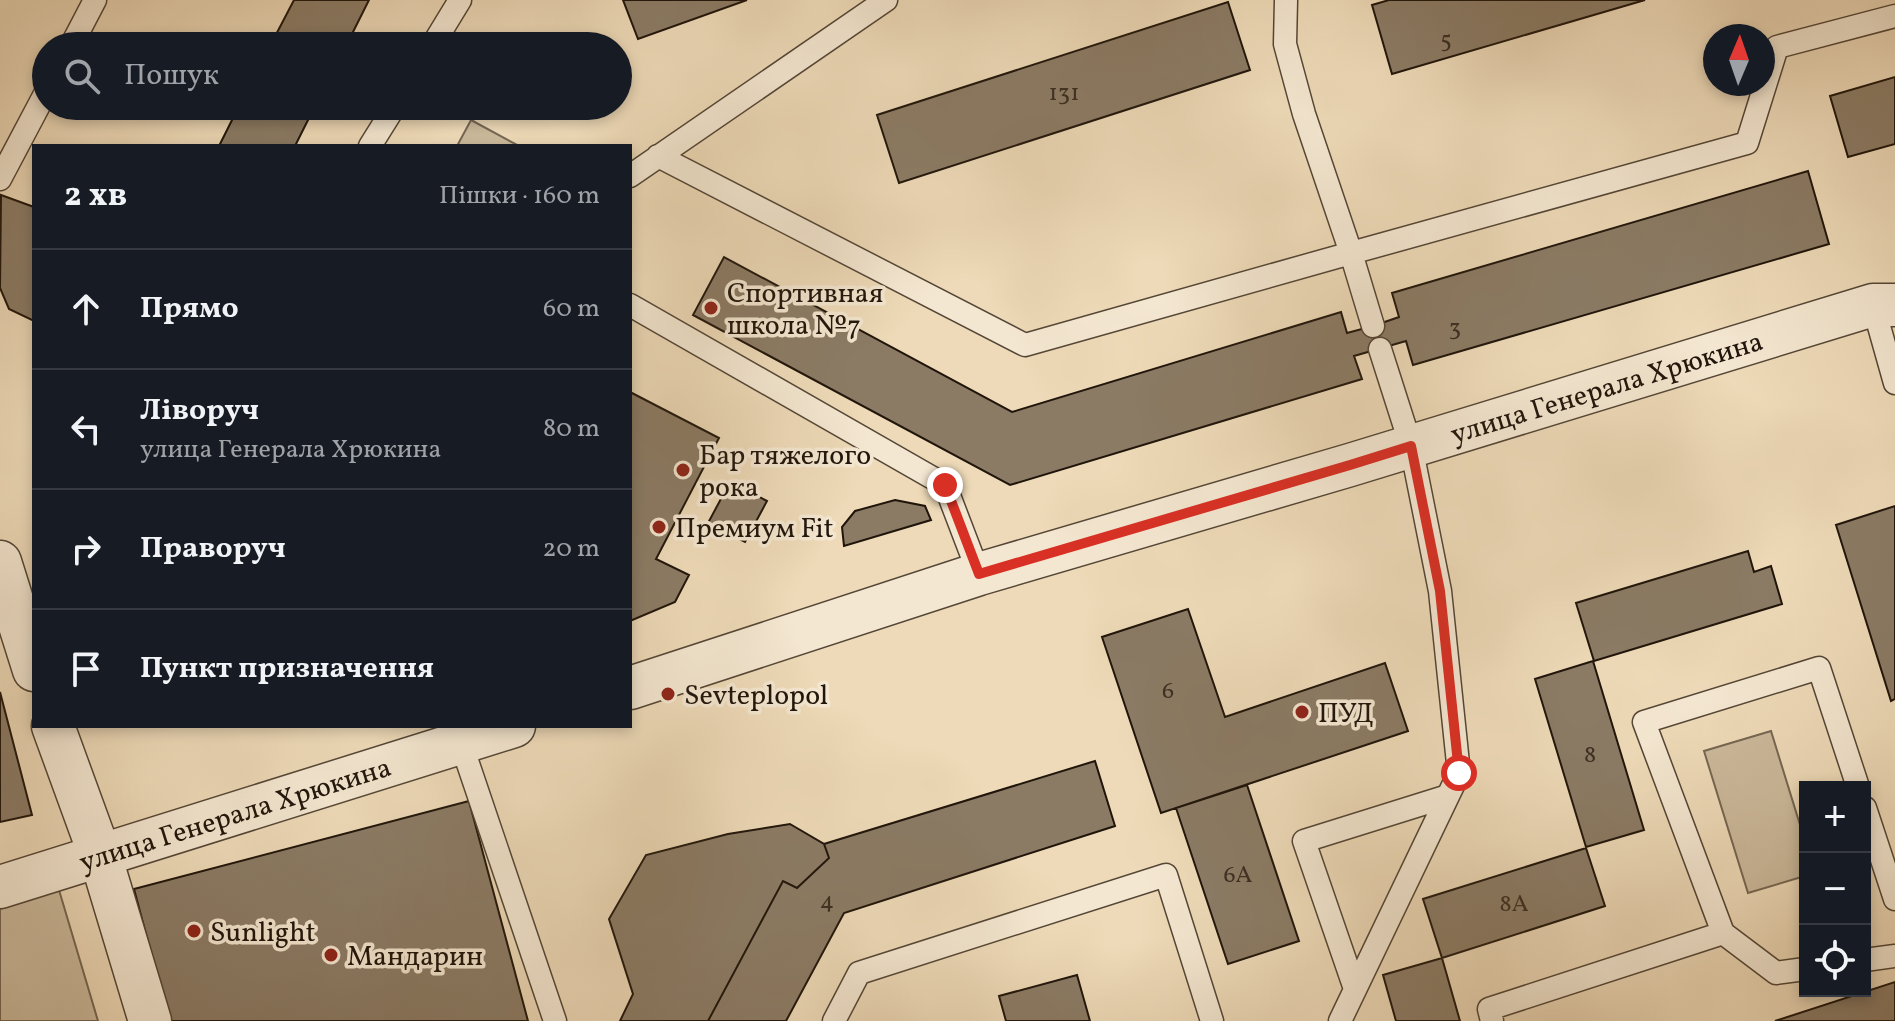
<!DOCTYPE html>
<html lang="uk">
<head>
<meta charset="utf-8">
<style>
	:root { --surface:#171b24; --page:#20242c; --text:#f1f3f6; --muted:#9ea1a6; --line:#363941 }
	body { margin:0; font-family:Vollkorn,serif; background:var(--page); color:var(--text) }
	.controls { position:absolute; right:24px; bottom:24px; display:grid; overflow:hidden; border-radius:0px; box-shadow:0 4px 12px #0003 }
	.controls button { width:72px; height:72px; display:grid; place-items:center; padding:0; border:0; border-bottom:2px solid var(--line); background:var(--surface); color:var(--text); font:40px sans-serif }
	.compass { position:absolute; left:1703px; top:24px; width:72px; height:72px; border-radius:50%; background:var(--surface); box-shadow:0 4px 12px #0003; rotate:2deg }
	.stop { position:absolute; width:24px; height:24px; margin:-18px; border:6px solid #d93025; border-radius:50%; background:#fff }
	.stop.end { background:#d93025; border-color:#fff; box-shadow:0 2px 8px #0008 }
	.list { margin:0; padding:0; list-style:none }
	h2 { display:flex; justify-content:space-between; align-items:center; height:104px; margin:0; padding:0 32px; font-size:34px }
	h2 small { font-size:26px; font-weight:400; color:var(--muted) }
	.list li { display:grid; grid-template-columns:52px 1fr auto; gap:24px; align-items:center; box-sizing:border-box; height:120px; padding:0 32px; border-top:2px solid var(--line) }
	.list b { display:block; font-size:30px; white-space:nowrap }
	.list p { margin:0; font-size:26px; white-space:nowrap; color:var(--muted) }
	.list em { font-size:26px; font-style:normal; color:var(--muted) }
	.icon { flex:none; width:44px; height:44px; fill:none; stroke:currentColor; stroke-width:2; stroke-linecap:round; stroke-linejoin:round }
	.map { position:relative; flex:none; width:1895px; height:1021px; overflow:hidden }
	.search { position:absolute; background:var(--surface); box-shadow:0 4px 12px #0003; left:32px; top:32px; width:600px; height:88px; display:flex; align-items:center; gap:20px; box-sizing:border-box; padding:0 28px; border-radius:44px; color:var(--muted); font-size:30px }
	.panel { position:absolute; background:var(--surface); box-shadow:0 4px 12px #0003; left:32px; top:144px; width:600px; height:584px; border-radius:0px }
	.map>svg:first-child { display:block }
	.green { fill:#cbb99b; stroke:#766753; stroke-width:2 }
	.building { fill:#8b7b65; stroke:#20150b; stroke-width:2 }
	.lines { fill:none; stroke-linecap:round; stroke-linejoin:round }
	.service-casing { stroke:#544636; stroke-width:25 }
	.minor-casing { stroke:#544636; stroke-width:45 }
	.service { stroke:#f4e7d1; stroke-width:22 }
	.minor { stroke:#f4e7d1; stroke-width:42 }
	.route { stroke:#d93025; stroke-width:10 }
	.poi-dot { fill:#8f2418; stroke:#f4e7d1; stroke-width:3 }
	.labels { text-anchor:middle; stroke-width:7; stroke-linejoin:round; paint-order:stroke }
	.number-label { font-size:24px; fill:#3b2e22 }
	.poi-label { font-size:28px; fill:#20150b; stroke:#f4e7d1; text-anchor:start }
	.street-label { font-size:28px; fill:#20150b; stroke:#f4e7d1 }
</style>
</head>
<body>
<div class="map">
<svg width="1895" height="1021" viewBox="0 0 1895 1021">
	<rect width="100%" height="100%" fill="#eedab8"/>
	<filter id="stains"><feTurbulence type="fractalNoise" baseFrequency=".0025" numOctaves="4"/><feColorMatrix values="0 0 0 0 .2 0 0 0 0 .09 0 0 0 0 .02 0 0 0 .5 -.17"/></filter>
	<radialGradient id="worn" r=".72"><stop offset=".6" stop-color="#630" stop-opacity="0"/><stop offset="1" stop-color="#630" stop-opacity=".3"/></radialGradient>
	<path class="green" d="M471,120L519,146H457Z
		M1771,731L1805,841V876L1748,893L1704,751Z
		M59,890L98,1021H0V909Z"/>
	<path class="building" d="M294,0H369L346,46H270Z
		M623,0H747L638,39Z
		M1389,0H1645L1392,74L1372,5Z
		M1228,2L1250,70L899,183L877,115Z
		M1895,77V144L1848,157L1830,96Z
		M239,106H315L295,146H219Z
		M1808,171L1829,244L1413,365L1406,341L1354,356L1362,379L1010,485L693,315L724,257L1012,412L1341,312L1347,333L1373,326L1399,317L1392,293Z
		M1,195L34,207V321L9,309L0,288Z
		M630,392L719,438L656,559L689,575L675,602L630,621Z
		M730,482L767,501L745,542L708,523Z
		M895,500L925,506L931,520L844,546L842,527L855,511Z
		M1895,506V699L1891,701L1836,525Z
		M1748,551L1754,572L1771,566L1782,604L1594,661L1576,603Z
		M1188,609L1225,717L1385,663L1408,731L1161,813L1102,637Z
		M1593,661L1644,830L1586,847L1535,679Z
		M0,692L32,815L0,822Z
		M1095,761L1115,826L844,913L786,1021H708L783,881L797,888L829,858L824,844Z
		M1247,785L1299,941L1228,964L1176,808Z
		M469,801L528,1021H169L134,889Z
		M790,824L824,844L829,858L797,888L783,881L708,1021H620L633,994L609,919L646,855L728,834Z
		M1586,848L1605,906L1442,958L1423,899Z
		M1442,958L1460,1021H1396L1383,975Z
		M1077,975L1090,1021H1006L999,996Z
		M1895,982V1021H1775Z"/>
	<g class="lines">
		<defs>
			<path id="service" d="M71,46L95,0
				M432,46L460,0
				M370,146L395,106
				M658,156L1025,345L1351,253L1304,114L1285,44L1286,0
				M630,176L886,0
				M0,179L46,92
				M630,305L945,485L979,574
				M1873,305L1895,383
				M1373,326L1351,253L1747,143L1777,47L1895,16
				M461,743L555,1021
				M1865,808L1895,899
				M1723,933L1776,973L1805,969
				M1865,960L1895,956
				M1355,989L1304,841L1448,796
				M834,1021L859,973L1166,875L1212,1021
				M1340,1021L1459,773L1440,591L1411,446L1380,349
				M1492,1021L1489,1009L1723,933L1644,722L1819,668L1858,787"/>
			<g id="minor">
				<path d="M0,562L34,670"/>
				<path id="s1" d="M630,688L979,574L1350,465L1873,305H1895"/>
				<path d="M53,726L100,855L150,1021"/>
				<path id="s2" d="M0,887L514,726"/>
			</g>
		</defs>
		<use href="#service" class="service-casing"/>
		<use href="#minor" class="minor-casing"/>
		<use href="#service" class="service"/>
		<use href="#minor" class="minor"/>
	</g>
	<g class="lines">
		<path class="route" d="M945,485L979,574L1350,465L1411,446L1440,591L1459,773"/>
	</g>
	<g class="poi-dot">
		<circle cx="711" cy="308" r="8"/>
		<circle cx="683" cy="470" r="8"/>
		<circle cx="659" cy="527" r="8"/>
		<circle cx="668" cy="694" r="8"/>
		<circle cx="1302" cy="712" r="8"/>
		<circle cx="194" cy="931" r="8"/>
		<circle cx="331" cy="955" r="8"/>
	</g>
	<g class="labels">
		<g class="number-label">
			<text x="1446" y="47">5</text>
			<text x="1064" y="100">131</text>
			<text x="1455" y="335">3</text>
			<text x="1168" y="698">6</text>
			<text x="1590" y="762">8</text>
			<text x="1238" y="882">6А</text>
			<text x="827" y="908">4</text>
			<text x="1514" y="911">8А</text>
		</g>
		<g class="poi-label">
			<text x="727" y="302">Спортивная<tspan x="727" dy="32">школа №7</tspan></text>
			<text x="699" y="464">Бар тяжелого<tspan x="699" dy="32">рока</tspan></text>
			<text x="675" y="537">Премиум Fit</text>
			<text x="684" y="704">Sevteplopol</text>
			<text x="1318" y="722">ПУД</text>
			<text x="210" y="941">Sunlight</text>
			<text x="347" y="965">Мандарин</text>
		</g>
		<g class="street-label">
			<text dy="10" stroke="none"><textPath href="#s1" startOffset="1022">улица Генерала Хрюкина</textPath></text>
			<text dy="10" stroke="none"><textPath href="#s2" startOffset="246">улица Генерала Хрюкина</textPath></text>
		</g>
	</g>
	<rect width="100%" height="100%" filter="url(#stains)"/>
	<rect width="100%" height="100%" fill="url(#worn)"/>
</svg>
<div class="controls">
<button>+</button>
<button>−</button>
<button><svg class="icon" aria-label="locate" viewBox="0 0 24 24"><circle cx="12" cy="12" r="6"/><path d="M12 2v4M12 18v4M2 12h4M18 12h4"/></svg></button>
</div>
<svg class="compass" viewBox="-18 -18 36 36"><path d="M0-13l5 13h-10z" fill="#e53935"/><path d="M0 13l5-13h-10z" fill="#9ea1a6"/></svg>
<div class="stop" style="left:1459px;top:773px"></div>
<div class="stop end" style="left:945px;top:485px"></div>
<div class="search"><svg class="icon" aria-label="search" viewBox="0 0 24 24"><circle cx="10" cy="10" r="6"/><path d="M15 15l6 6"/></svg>Пошук</div>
<section class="panel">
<h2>2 хв<small>Пішки · 160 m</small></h2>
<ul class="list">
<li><svg class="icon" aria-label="ahead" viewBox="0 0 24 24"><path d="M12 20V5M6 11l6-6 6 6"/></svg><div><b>Прямо</b></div><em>60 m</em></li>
<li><svg class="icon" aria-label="left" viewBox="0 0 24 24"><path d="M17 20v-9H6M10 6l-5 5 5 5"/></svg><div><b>Ліворуч</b><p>улица Генерала Хрюкина</p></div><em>80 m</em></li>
<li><svg class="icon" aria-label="right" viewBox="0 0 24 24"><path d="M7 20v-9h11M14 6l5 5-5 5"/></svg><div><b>Праворуч</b></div><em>20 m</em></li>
<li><svg class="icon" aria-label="arrive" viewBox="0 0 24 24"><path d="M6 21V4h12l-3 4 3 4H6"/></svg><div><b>Пункт призначення</b></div></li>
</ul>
</section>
</div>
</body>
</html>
